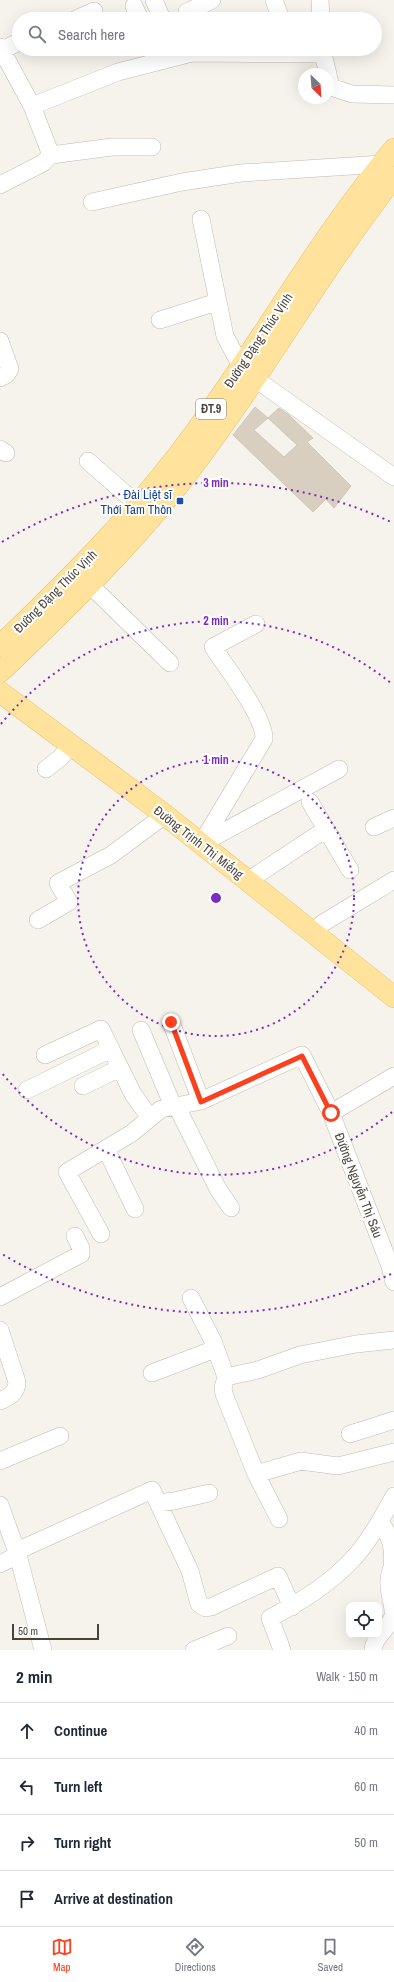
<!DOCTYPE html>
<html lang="en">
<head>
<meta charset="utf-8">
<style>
	:root { --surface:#fff; --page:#f2f2f3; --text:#1f2937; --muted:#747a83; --line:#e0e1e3; --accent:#fc3f1d }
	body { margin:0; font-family:"Archivo Narrow",sans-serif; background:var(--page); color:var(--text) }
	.controls { position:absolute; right:12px; bottom:12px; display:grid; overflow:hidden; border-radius:8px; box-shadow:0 4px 16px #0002 }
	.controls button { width:36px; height:36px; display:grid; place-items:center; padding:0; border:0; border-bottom:1px solid var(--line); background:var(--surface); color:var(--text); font:20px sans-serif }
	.compass { position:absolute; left:298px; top:68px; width:36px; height:36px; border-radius:50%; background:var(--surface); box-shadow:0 4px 16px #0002; rotate:155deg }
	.scale { position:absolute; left:12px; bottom:10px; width:87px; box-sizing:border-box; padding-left:4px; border:2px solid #4b4439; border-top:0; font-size:11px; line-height:14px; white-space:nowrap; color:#4b4439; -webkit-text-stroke:3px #fff; paint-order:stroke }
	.stop { position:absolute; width:12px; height:12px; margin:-9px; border:3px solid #fc3f1d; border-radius:50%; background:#fff }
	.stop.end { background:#fc3f1d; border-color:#fff; box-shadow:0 1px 4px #0008 }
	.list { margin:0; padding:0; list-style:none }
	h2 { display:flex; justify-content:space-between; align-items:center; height:52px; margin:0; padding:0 16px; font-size:17px }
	h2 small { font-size:13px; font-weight:400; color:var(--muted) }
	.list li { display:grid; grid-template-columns:26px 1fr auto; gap:12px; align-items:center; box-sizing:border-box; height:56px; padding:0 16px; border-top:1px solid var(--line) }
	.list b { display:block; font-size:15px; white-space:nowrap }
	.list em { font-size:13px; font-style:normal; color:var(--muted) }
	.icon { flex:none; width:22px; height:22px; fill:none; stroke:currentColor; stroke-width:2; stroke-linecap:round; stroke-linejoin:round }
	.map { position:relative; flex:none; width:394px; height:1650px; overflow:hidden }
	.search { position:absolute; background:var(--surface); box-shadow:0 4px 16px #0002; left:12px; right:12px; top:12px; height:44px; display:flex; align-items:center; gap:10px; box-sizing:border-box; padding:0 14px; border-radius:22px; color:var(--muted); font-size:15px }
	.sheet { height:276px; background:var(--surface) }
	nav { display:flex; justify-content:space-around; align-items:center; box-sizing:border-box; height:56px; border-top:1px solid var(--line); background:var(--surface); font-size:11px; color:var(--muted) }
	nav a { display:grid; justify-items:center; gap:2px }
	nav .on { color:var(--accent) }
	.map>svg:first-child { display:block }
	.building { fill:#d8cfc1; stroke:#d3c7b4; fill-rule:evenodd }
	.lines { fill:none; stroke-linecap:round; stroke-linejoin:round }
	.minor-casing { stroke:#c2bbae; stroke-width:18 }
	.major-casing { stroke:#e6c16a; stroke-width:22 }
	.minor { stroke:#fff; stroke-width:17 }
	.major { stroke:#ffe39c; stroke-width:21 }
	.route { stroke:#fc3f1d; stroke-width:5 }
	.ring { fill:none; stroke:#7b2cbf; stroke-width:2; stroke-dasharray:2 4 }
	.transit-dot { fill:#1a4fb4; stroke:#fff; stroke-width:1.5 }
	.labels { text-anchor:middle; stroke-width:4; stroke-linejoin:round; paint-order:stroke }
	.shield { fill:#fff; stroke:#817c74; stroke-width:1 }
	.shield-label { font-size:12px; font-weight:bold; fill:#4b4439 }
	.street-label { font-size:13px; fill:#4b4439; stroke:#fff }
	.transit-label { font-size:13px; fill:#164399; stroke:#fff; text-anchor:end }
	.centre { fill:#7b2cbf; stroke:#fff; stroke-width:2 }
	.ring-label { font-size:12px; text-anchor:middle; font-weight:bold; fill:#7b2cbf; stroke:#fff; stroke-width:4; stroke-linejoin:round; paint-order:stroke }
</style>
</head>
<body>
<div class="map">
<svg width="394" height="1650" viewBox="0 0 394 1650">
	<rect width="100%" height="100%" fill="#f6f3ec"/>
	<path class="building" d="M255,407L268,418L279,408L289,415L313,438L307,442L351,486L334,508L326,499L313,512L233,435ZM268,418L297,445L284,457L254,430Z"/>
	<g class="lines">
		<defs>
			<path id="minor" d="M154,0L162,19
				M274,0L281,19
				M320,0L321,19
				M134,6L140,19
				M76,19L94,11
				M188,19L187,12L212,0
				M0,47L32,106L51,155
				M2,50L19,42
				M328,75L331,87L352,94L394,95
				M32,106L118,72L192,53L323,54L328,74
				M51,155L112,147H152
				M0,185L43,163L51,155
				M92,202L182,182L241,173L382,164
				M201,219L225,336L241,366
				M160,320L217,302
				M0,341L10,369L6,375L0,378
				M254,378L394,477
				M0,449L6,453
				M88,461L137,504
				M90,585L170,663
				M46,769L60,758L71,745
				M310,802L350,870
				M374,827L394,818
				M201,844L264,739C265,717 226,667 213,647L256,624
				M201,844L339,769
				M249,880L326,829
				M38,920L69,902L58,883L111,855L165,815
				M312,933L323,923L394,880
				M171,1022L201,1101
				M141,1030L173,1106
				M45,1055L101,1029L133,1094L150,1118
				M394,1076L331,1113L390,1266L394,1282
				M83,1086L120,1068
				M27,1090L111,1049
				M176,1105L218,1189L231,1208
				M106,1149L135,1209
				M101,1234L67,1172L132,1133L161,1109L201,1101L302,1055L331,1113
				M0,1297L81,1254V1248L75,1236
				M191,1298L213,1341L226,1377L258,1370L300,1355L356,1344L394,1340
				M0,1330L17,1382C17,1393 9,1397 0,1401
				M152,1373L215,1349
				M226,1377L223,1388L224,1394L256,1474L301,1461L338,1466L394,1452
				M350,1434L394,1420
				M0,1461L60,1436
				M256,1474L279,1519
				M158,1503L174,1501L209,1493
				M0,1505L18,1555L43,1650
				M17,1551L152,1490L190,1571L199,1604L206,1608L211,1607L278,1576L292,1607
				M0,1564L18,1555
				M194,1650L228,1636
				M282,1650L270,1618C299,1603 327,1586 350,1562C367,1545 382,1518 394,1496
				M373,1650C374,1636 389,1629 393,1616C394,1604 389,1596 389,1585C388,1579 390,1573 392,1567C394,1546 391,1539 380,1521"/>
			<path id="major" d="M0,646C69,580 138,511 194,434C263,341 319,238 394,149
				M0,672C63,612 126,551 180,483C257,385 317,275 394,177
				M0,692L165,815L394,997"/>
		</defs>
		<use href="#minor" class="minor-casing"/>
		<use href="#major" class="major-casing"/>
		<use href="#minor" class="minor"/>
		<use href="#major" class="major"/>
	</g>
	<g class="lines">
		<path class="route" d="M171,1022L201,1102L302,1056L331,1113"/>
	</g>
	<g class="ring">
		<circle cx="216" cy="898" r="138"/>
		<path d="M392 1112A277 277 0 0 1 1 1072M1 724A277 277 0 0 1 392 684"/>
		<path d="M391 1274A415 415 0 0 1 2 1254M2 542A415 415 0 0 1 391 522"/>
	</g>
	<rect class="transit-dot" x="176" y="497" width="8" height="8" rx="2"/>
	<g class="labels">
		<rect class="shield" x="196" y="399" width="30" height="20" rx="3"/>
		<g class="shield-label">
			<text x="211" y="413">ĐT.9</text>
		</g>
		<g class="street-label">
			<text transform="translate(258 340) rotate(-56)" y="5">Đường Đặng Thúc Vịnh</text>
			<text transform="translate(55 591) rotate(-45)" y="5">Đường Đặng Thúc Vịnh</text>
			<text transform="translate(199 842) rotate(38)" y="5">Đường Trịnh Thị Miếng</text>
			<text transform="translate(359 1185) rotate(69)" y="5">Đường Nguyễn Thị Sáu</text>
		</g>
		<g class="transit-label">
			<text x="172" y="499">Đài Liệt sĩ<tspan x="172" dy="15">Thới Tam Thôn</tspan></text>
		</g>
	</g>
	<circle cx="216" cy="898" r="6" class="centre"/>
	<g class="ring-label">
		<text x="216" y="487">3 min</text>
		<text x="216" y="625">2 min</text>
		<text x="216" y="764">1 min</text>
	</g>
</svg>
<div class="controls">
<button><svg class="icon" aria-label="locate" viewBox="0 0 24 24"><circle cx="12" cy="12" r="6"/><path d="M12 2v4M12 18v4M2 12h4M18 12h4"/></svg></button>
</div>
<svg class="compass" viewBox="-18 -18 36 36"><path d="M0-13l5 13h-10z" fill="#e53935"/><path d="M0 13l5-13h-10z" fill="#747a83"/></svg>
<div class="scale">50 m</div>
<div class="stop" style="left:331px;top:1113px"></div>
<div class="stop end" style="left:171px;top:1022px"></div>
<div class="search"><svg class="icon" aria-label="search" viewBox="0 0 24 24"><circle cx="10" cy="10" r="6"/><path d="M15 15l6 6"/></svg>Search here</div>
</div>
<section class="sheet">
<h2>2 min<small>Walk · 150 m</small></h2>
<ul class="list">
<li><svg class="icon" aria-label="ahead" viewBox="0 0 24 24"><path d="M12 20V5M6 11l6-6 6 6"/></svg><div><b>Continue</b></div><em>40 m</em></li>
<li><svg class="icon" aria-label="left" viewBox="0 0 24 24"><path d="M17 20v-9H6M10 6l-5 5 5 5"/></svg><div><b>Turn left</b></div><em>60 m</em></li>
<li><svg class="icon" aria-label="right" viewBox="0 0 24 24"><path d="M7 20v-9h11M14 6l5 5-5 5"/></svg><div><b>Turn right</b></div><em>50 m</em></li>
<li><svg class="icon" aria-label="arrive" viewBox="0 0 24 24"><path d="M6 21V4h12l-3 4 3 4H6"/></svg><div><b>Arrive at destination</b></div></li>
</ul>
</section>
<nav>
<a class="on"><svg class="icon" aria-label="map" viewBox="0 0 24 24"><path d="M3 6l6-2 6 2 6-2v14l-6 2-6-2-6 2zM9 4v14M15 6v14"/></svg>Map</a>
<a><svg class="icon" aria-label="directions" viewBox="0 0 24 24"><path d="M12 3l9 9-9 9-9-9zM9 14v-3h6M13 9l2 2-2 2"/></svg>Directions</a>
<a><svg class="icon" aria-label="saved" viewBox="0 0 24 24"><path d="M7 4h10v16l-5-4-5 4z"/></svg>Saved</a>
</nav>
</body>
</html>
